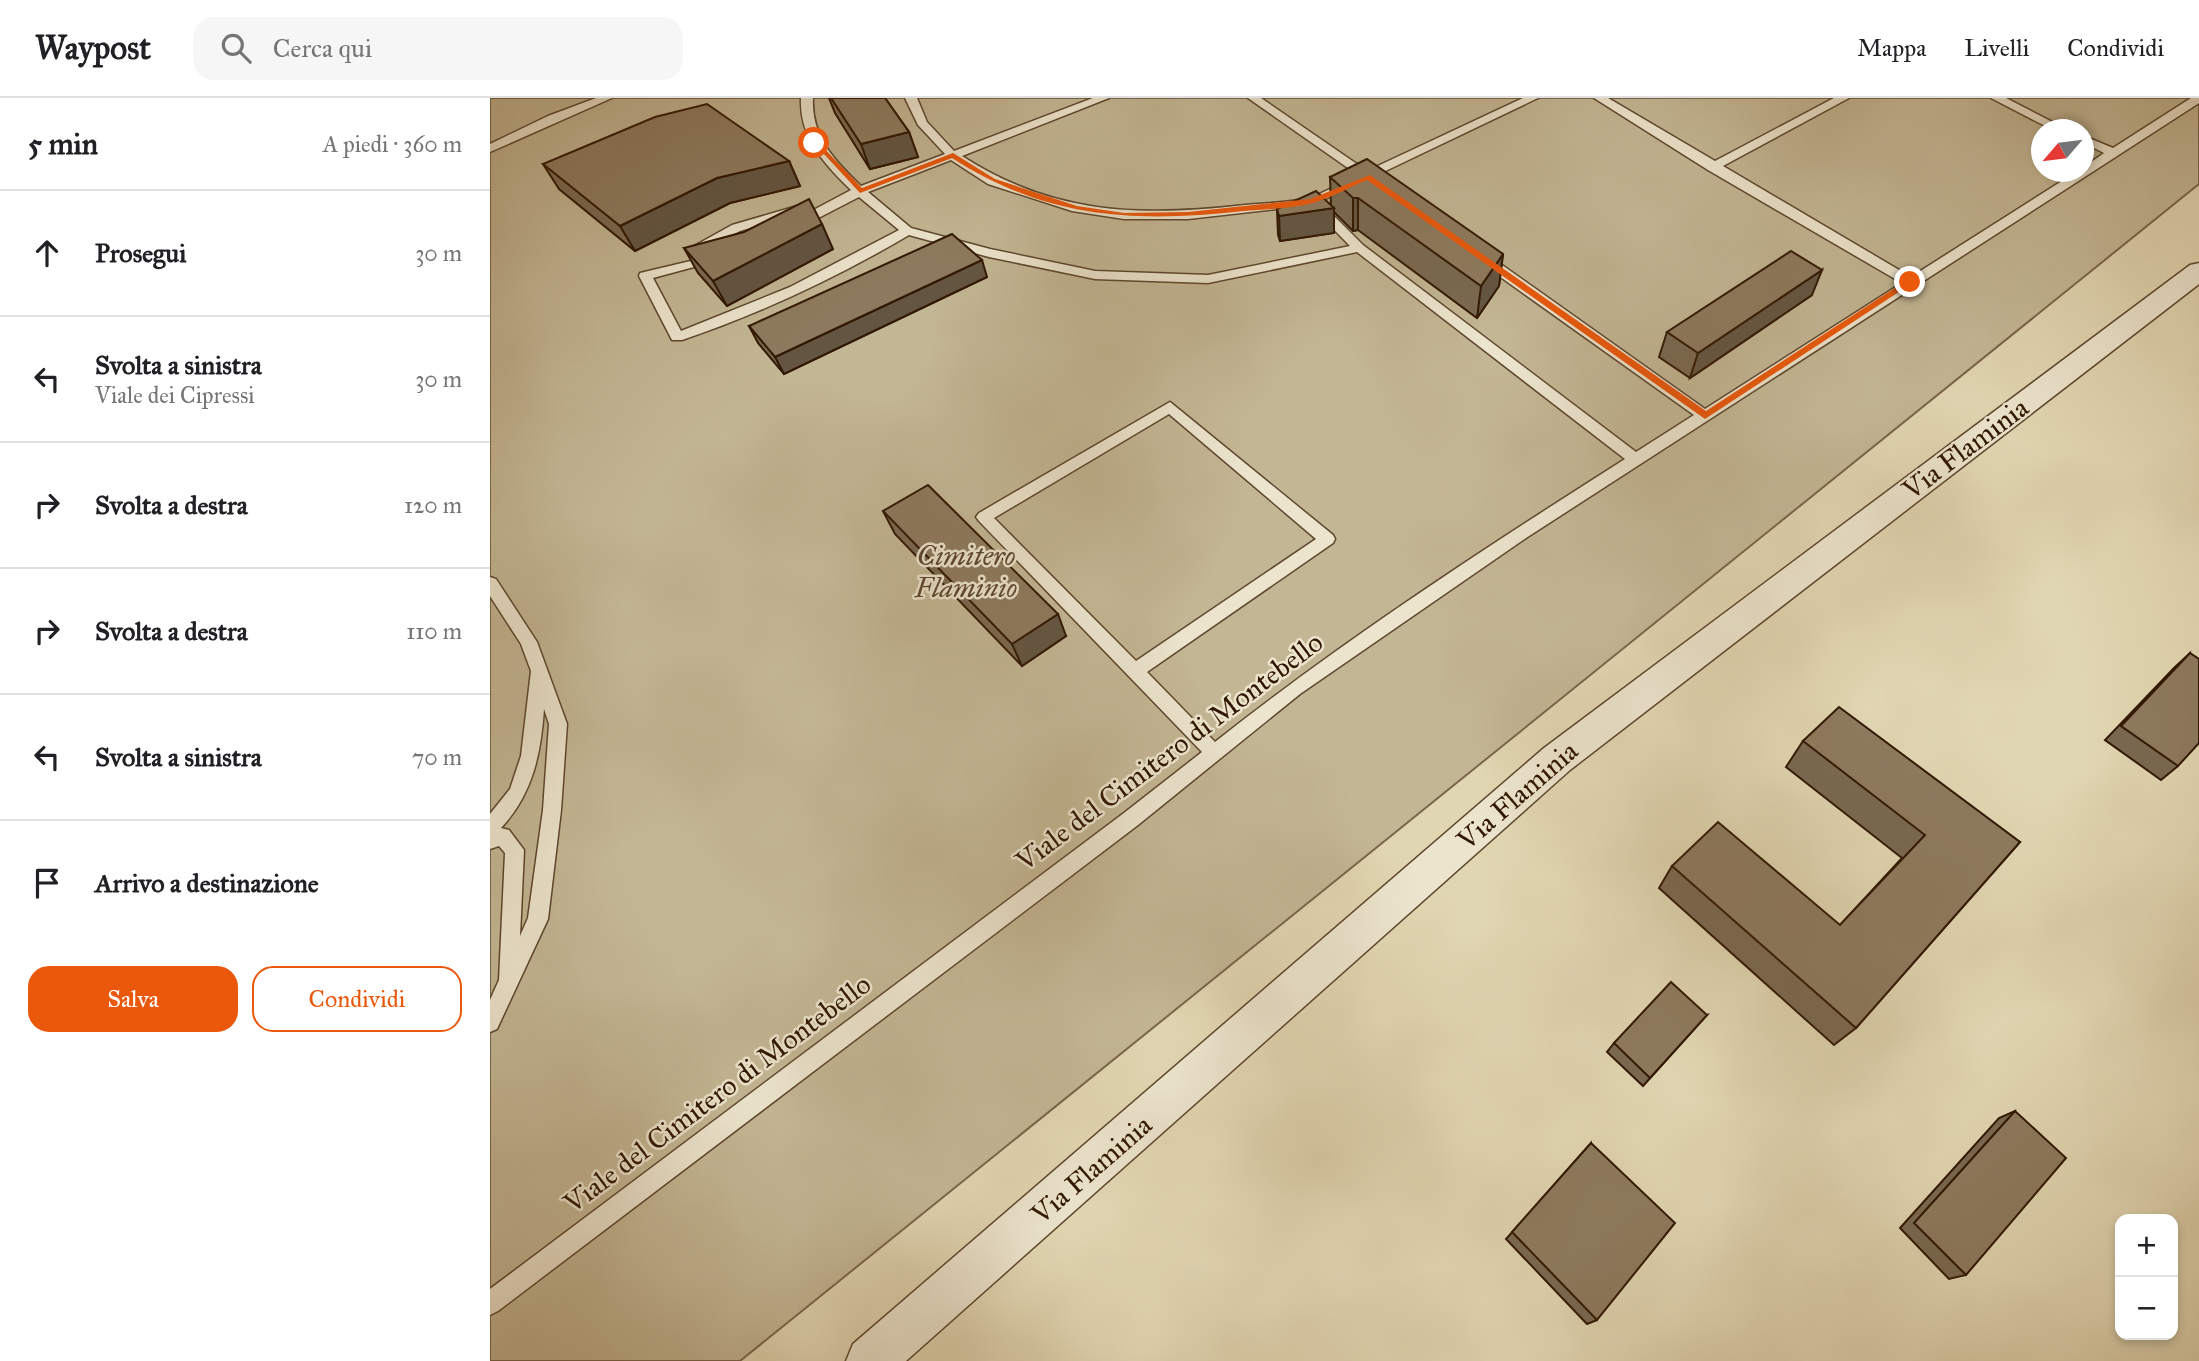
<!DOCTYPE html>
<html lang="it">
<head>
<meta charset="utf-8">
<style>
	:root { --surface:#fff; --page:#f6f6f6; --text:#202124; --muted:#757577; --line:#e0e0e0; --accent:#ea580c }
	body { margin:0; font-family:"IM FELL Great Primer",serif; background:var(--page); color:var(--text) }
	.controls { position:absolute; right:21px; bottom:21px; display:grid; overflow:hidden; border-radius:14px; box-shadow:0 4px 10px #0003 }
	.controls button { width:63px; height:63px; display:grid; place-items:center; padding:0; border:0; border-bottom:2px solid var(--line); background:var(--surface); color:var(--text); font:35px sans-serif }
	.compass { position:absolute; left:1541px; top:21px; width:63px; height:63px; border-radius:50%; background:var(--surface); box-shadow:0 4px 10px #0003; rotate:242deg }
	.stop { position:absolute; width:21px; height:21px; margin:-16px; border:5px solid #ea580c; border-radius:50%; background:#fff }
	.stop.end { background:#ea580c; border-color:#fff; box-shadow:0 2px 7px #0008 }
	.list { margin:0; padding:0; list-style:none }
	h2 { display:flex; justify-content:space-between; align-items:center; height:91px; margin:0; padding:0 28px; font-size:30px }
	h2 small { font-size:23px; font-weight:400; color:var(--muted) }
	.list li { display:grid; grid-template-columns:46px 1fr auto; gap:21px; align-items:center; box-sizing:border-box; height:126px; padding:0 28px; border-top:2px solid var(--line) }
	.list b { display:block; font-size:26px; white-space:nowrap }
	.list p { margin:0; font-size:23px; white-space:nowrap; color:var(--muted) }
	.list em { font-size:23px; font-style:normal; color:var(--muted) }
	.actions { display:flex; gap:14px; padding:21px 28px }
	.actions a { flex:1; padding:16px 0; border:2px solid var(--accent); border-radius:21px; text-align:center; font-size:24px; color:var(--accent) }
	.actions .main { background:var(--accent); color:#fff }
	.icon { flex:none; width:38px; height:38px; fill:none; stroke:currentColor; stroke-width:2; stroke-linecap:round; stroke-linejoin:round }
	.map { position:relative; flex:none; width:1709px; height:1263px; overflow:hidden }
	header { display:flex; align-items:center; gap:42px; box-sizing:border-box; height:98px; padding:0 35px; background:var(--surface); border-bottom:2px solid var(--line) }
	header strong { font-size:33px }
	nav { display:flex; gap:38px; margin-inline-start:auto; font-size:24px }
	.search { width:490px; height:63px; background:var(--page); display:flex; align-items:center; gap:18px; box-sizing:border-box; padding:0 24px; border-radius:21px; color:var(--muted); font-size:26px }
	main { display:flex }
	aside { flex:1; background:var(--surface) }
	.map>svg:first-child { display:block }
	.green { fill:#c3b694; stroke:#7a664b; stroke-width:2; fill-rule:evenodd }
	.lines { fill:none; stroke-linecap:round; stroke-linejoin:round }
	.service-casing { stroke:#5d472e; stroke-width:3 }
	.minor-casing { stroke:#5d472e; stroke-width:3 }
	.service { fill:#ece4cd; fill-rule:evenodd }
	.minor { fill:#ece4cd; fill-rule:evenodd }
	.wall { fill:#796951; stroke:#311702; stroke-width:2 }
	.shaded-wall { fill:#635542; stroke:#311702; stroke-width:2 }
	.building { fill:#8d7a5e; stroke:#311702; stroke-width:2 }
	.route { fill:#ea580c }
	.labels { text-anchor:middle; stroke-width:5; stroke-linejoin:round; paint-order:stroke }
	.street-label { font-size:28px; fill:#311702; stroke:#ece4cd }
	.park-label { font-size:28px; font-style:italic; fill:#5d472e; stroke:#ece4cd }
</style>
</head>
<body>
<header>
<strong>Waypost</strong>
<div class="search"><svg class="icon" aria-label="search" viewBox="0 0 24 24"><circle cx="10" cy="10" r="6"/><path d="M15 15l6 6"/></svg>Cerca qui</div>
<nav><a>Mappa</a><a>Livelli</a><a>Condividi</a></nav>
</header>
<main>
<aside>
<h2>5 min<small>A piedi · 360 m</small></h2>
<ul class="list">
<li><svg class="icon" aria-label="ahead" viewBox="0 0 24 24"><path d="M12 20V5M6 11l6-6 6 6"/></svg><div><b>Prosegui</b></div><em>30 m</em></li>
<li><svg class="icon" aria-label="left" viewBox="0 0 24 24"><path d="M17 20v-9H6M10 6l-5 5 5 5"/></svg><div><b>Svolta a sinistra</b><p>Viale dei Cipressi</p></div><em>30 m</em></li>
<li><svg class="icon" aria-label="right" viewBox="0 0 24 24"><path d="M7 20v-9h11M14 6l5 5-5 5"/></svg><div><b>Svolta a destra</b></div><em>120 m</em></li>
<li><svg class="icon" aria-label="right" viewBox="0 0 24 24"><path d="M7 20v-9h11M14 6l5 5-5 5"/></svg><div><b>Svolta a destra</b></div><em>110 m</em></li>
<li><svg class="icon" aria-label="left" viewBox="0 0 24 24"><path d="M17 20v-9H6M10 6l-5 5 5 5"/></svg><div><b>Svolta a sinistra</b></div><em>70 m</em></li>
<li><svg class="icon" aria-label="arrive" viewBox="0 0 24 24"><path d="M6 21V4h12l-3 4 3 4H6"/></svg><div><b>Arrivo a destinazione</b></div></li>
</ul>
<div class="actions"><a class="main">Salva</a><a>Condividi</a></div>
</aside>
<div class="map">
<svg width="1709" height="1263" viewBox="0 0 1709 1263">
	<rect width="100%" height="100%" fill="#e1d6b2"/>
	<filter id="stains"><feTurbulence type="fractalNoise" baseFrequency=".00286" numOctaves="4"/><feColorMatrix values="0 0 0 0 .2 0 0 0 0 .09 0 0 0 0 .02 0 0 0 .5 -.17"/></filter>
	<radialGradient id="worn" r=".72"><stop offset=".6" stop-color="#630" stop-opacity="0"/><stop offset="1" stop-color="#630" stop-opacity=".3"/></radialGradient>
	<path class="green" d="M0,0H1709V86L250,1263H0ZM1552,32H1594V74H1552Z"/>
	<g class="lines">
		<defs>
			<path id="service" d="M106,0H122L0,54V46L58,18Z
				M311,0H323C321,39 345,63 371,88L455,56L428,27L415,0H427L437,24L464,53L603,0H619L472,58C563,117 650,119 755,107C775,105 799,105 819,100C835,95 852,84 868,77L758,0H771L877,73L1033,0H1048L885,78V84L875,83L822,107L698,121H634L582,113L498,86L461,62L378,94L421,130L500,151L605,173L718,177L860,148L822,109L832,106L873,147L1146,354L1204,317L988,163V157H998L1215,311L1412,185L1218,72L1104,0H1118L1225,63L1344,0H1359L1233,68L1421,179L1586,74H1594V69L1614,55L1594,45V38L1623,50L1701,0H1709V5L1036,440L810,596L648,727L8,1213L0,1217V1191L634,715L712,654L489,423L486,419L489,415L680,304L843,437L845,441L843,445L657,574L725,644C855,541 995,450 1135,361L867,154L718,185L605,181L499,159L419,137C346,180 271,215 192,242H182L149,178L150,175L230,156V162L163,180L191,233L300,189L409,132L369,99L309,130H301V124L361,92C334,66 309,39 311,0ZM679,316L826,441L646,563L504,420Z
				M1501,0H1516L1578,32H1563Z
				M307,108L311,109V115L250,133L208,155H198L197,152L242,127Z
				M0,479L6,481L47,544L77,626L71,712L58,821L7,931L0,934V902L9,882L15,755L9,748L0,751V716L20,691L31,658L41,573L31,546L0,498ZM54,611L59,626L53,712L38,820L30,838L34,752L19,732L11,730C43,696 51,655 54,611Z"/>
			<path id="minor" d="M1709,165V186L1080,672L416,1263H356L363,1246L1054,650L1700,167Z"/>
		</defs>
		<use href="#service" class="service-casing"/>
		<use href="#minor" class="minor-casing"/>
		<use href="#service" class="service"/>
		<use href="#minor" class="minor"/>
	</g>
	<path class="wall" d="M339,0H395L419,34L428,59L380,71L345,15Z
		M299,63L310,88L240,105L145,153L69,91L53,66Z
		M840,79L1013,156L1009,188L987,220L868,132L863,133L844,114V135L790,143L788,137L787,111L841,108Z
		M194,150L343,151L237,208L208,175Z
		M497,179L294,276L268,245L259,228Z
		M1322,197L1200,280L1169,259L1177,234Z
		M393,413L576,538L532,568L405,436Z
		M1700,555L1688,668L1671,682L1615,642L1684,570Z
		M1313,643L1530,744L1366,930L1344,947L1169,790L1182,768L1350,827L1412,760L1296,669Z
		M1217,917L1153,988L1117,954L1124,945Z
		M1525,1013L1476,1177L1459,1181L1410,1130L1509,1020Z
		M1101,1045L1107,1222L1097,1226L1016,1141Z"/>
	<path class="shaded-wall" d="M419,34L428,59L380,71L371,46Z
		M299,63L310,88L240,105L145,153L130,128L227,80Z
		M863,100H868V132L863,133Z
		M844,110V135L790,143L789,118Z
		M332,126L343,151L237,208L223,183Z
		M1013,156L1009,188L987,220L991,188Z
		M492,162L497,179L294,276L285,259Z
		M1332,172L1322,197L1200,280L1208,255Z
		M568,516L576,538L532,568L522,546Z"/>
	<path class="building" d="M341,0H395L419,34L371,46Z
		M217,6L299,63L227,80L130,128L53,66L165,19Z
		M877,61L1013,156L991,188L868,100H863L840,79Z
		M826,93L844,110L789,118L787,111Z
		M319,101L332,126L223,183L194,150L254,134Z
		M462,136L492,162L285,259L259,228Z
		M1301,153L1332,172L1208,255L1177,234Z
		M438,387L568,516L522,546L393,413Z
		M1700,555L1709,561V645L1688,668L1631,628Z
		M1349,609L1530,744L1366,930L1182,768L1228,724L1350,827L1435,737L1313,643Z
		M1181,884L1217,917L1160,980L1124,945Z
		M1525,1013L1576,1060L1476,1177L1424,1125Z
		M1101,1045L1185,1125L1107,1222L1022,1134Z"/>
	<path class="route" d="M322,43H327L372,90L463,55L505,81L587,108L634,115L698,114L820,101L880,77L1216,313L1417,182L1424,184L1215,321L877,82C860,89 841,100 823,105C801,111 776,111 754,113C645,125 557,121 462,60L370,95Z"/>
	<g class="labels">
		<g class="street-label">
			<text transform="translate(1475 350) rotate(-37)" y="10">Via Flaminia</text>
			<text transform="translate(679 653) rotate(-37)" y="10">Viale del Cimitero di Montebello</text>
			<text transform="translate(1027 697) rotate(-41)" y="10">Via Flaminia</text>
			<text transform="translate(227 995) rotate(-37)" y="10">Viale del Cimitero di Montebello</text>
			<text transform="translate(601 1071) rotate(-41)" y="10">Via Flaminia</text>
		</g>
		<g class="park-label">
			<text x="476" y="467">Cimitero<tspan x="476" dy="32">Flaminio</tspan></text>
		</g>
	</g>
	<rect width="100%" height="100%" filter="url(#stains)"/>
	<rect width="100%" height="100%" fill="url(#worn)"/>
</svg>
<div class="controls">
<button>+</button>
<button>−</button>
</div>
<svg class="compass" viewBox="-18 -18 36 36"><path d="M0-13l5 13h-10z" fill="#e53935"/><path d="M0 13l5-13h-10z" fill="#757577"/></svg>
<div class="stop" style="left:324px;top:45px"></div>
<div class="stop end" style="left:1420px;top:184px"></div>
</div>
</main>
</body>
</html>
